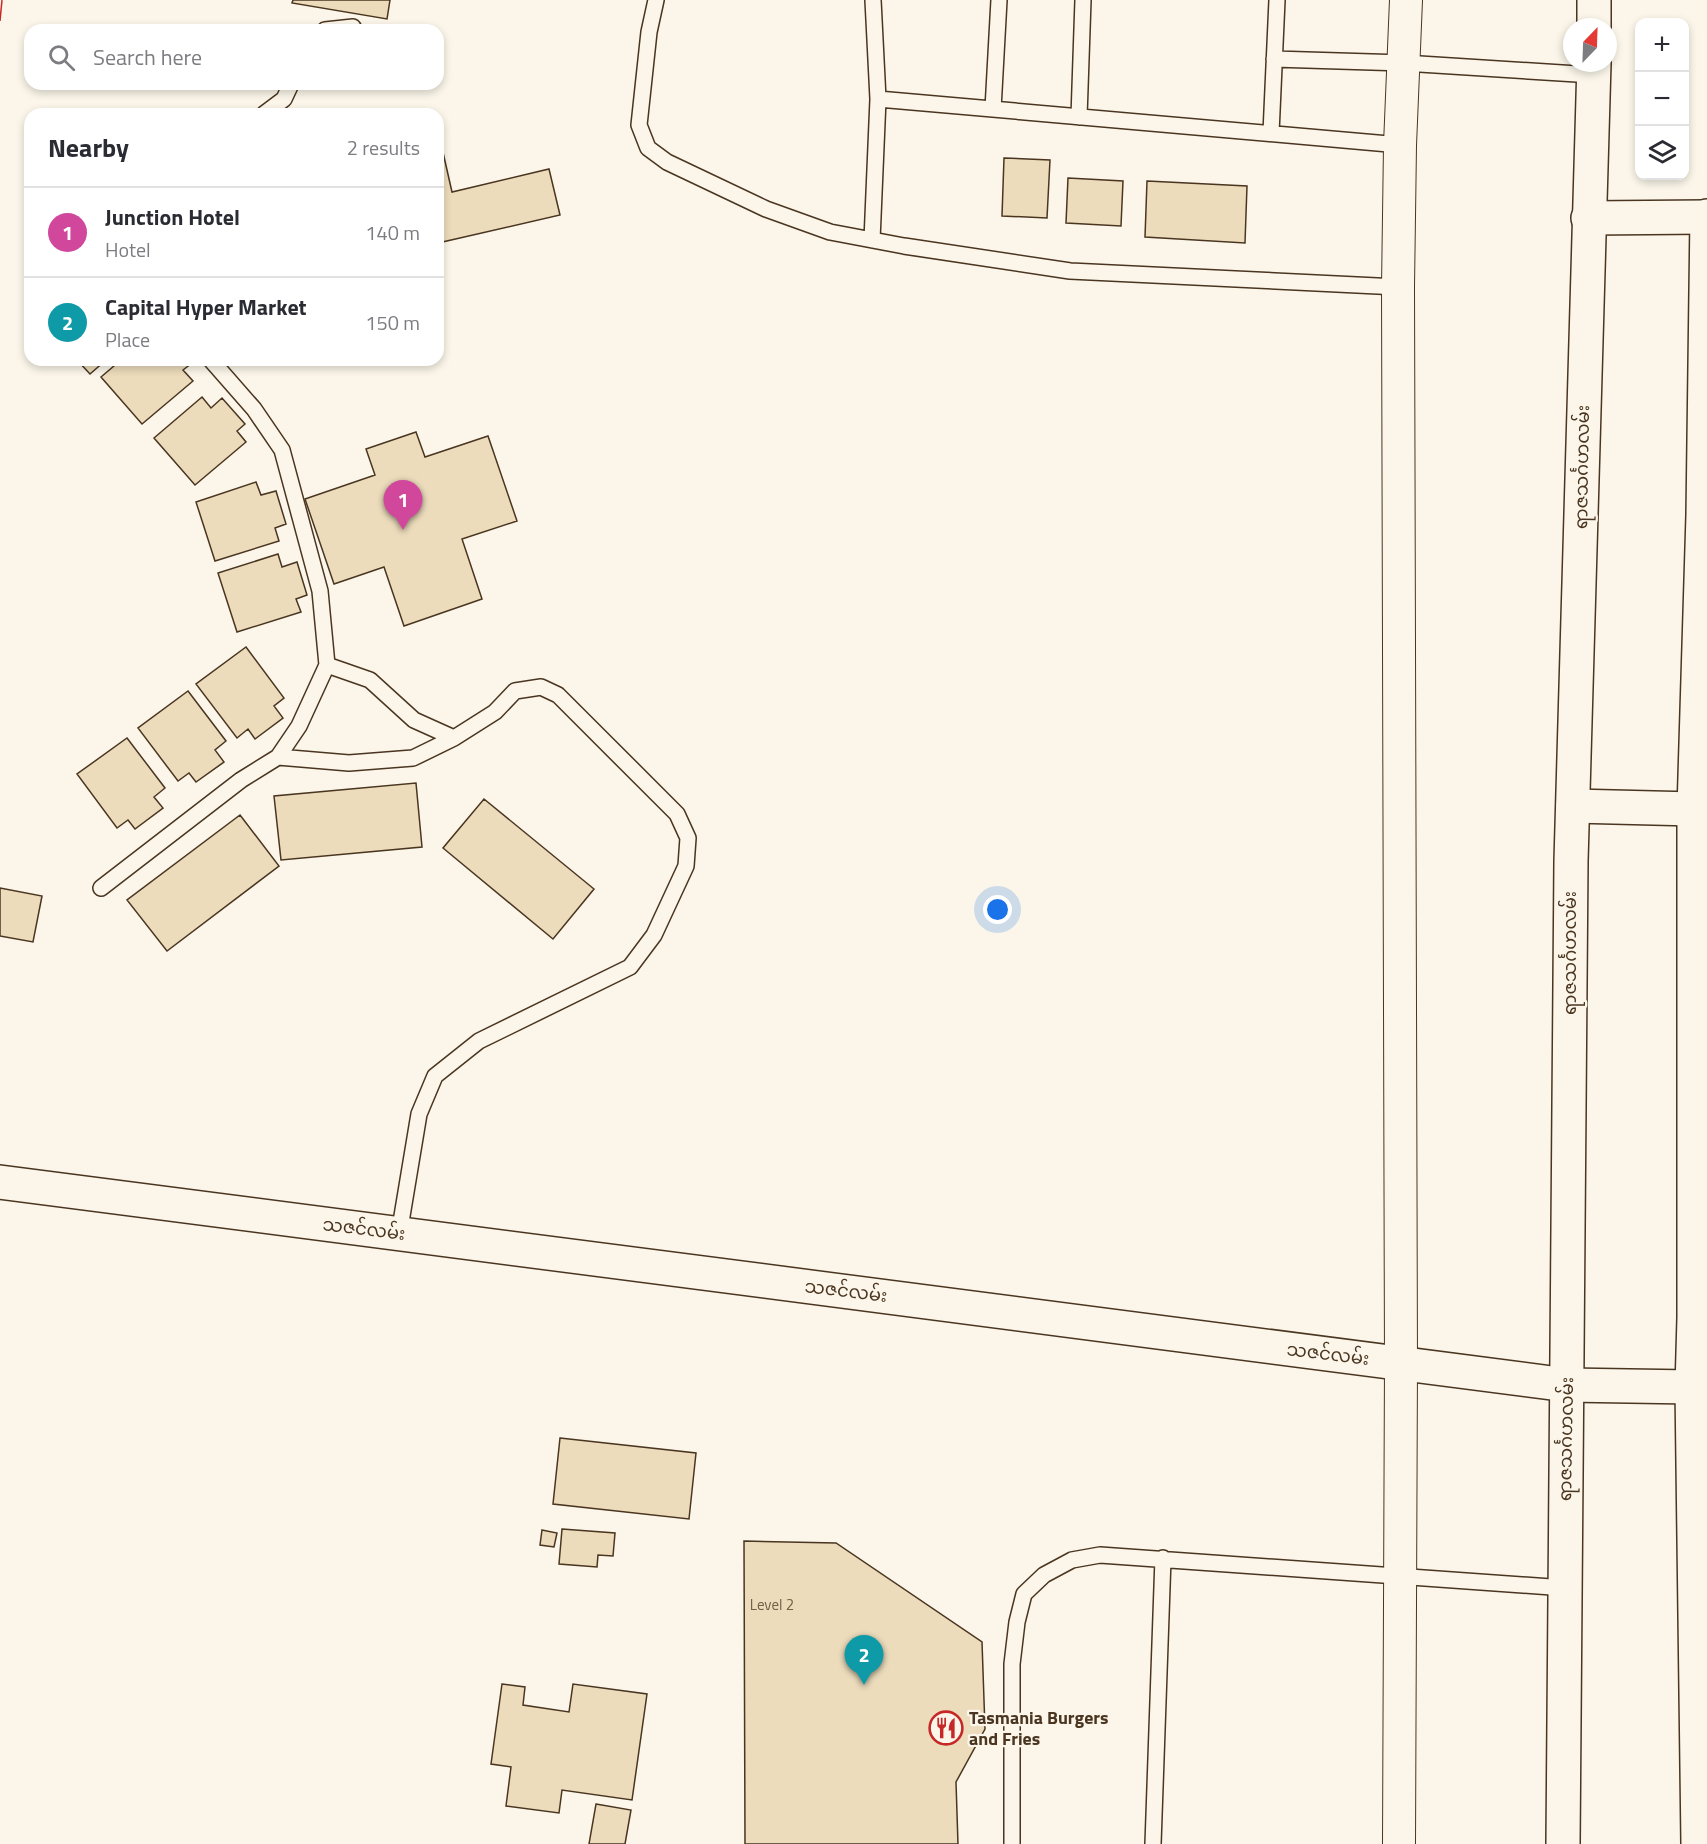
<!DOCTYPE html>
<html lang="en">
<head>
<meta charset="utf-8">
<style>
	:root { --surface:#fff; --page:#f7f7f7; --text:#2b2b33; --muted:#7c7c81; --line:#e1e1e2; --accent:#c62828 }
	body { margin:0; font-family:"Titillium Web","Noto Sans Myanmar",sans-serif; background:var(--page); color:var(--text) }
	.controls { position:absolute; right:18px; top:18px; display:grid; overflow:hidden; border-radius:12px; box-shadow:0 3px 9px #0003 }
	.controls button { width:54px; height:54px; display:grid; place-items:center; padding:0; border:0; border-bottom:2px solid var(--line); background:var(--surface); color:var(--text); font:30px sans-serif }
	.compass { position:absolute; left:1563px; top:18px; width:54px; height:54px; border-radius:50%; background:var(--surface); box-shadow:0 3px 9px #0003; rotate:23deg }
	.you { position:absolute; left:998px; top:910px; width:21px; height:21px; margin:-15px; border:4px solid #fff; border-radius:50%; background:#1a73e8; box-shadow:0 0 0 9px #1a73e833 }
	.badge { display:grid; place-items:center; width:39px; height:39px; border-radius:50%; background:var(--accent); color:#fff; font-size:20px; font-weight:700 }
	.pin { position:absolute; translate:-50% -50px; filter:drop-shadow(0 2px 3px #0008) }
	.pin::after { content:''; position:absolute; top:32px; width:21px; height:18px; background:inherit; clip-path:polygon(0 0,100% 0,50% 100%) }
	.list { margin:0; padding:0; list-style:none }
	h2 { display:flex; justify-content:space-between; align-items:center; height:78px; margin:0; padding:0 24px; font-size:26px }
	h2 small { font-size:20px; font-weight:400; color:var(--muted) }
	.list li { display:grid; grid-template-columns:39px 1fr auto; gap:18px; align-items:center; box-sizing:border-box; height:90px; padding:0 24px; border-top:2px solid var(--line) }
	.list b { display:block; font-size:22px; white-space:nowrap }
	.list p { margin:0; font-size:20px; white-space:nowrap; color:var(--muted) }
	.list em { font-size:20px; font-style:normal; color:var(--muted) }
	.icon { flex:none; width:33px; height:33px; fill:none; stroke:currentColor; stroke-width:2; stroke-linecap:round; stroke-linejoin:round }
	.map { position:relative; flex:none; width:1707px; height:1844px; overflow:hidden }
	.search { position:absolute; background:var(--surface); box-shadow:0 3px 9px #0003; left:24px; top:24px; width:420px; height:66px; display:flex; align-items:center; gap:15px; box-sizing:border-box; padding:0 21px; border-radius:18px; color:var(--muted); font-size:22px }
	.panel { position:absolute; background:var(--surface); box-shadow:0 3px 9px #0003; left:24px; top:108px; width:420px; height:258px; border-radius:18px }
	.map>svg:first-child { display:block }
	.building { fill:#ecdcbc; stroke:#4a3520; stroke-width:1.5 }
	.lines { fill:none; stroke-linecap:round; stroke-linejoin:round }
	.lane-casing { stroke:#4a3520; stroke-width:18 }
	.street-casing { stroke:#4a3520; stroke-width:34 }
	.secondary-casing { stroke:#4a3520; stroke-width:36 }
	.primary-casing { stroke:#4a3520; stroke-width:36 }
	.highway-casing { stroke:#4a3520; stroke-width:36 }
	.lane { stroke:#fbf6e9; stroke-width:15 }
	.street { stroke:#fbf6e9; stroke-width:32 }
	.secondary { stroke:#fbf6e9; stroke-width:33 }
	.primary { stroke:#fbf6e9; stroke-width:33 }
	.highway { stroke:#fbf6e9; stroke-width:33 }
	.power { stroke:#c62828; stroke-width:1.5; stroke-dasharray:21 4.5 3 4.5; stroke-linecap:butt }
	.labels { text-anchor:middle; stroke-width:4.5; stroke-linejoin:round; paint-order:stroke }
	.number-label { font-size:15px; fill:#725f47 }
	.street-label { font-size:18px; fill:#4a3520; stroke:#fbf6e9 }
	.poi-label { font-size:18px; font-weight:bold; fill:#4a3520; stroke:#fbf6e9; text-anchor:start }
</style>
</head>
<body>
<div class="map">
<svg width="1707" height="1844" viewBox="0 0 1707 1844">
	<rect width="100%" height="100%" fill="#fbf6e9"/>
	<path class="building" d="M293,0H390L387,19L292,3Z
		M442,148L452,192L549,169L560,215L438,243V149Z
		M1004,158L1050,160L1047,218L1002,216Z
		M1068,178L1123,181L1121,226L1066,223Z
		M1147,181L1247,186L1245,243L1145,237Z
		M77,360H106L90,374Z
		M121,360H190L192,363L183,370L193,381L142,424L101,377Z
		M202,397L211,408L222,398L245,424L237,431L246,442L195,485L154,438Z
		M416,432L425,457L488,436L517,521L462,539L482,599L404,626L384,567L334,584L305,499L375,475L366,449Z
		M256,482L261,495L276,491L286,524L275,528L279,541L215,561L196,502Z
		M278,554L282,567L297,562L307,595L296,599L301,612L237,632L218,573Z
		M246,647L284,698L274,706L283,718L255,739L248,729L237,738L196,684Z
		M188,691L226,741L215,750L224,762L196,782L189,773L178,781L138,728Z
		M127,738L165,788L154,797L163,808L135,829L128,820L117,828L77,774Z
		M416,783L422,847L281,860L274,796Z
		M484,799L594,889L553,939L443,848Z
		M240,815L279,866L167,951L127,900Z
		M0,888L42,896L33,942L0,936Z
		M560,1438L696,1453L689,1519L553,1504Z
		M562,1529L615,1533L613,1556L598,1555L597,1567L559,1564Z
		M542,1530L557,1533L554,1547L540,1545Z
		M744,1541L836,1543L982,1642L985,1729L956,1782L958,1844H745Z
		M502,1684L525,1687L523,1705L569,1712L573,1684L647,1694L632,1800L562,1790L559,1813L506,1806L511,1767L491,1764Z
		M596,1804L631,1810L625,1844H589Z"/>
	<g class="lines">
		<defs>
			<path id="lane" d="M656,0L649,32L639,125L648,148L667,162L766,209L830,232L904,246L1070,271L1398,287
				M325,30L353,27
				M1274,59L1404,63L1593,75
				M878,99L1400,145
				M993,109L999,0
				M264,114L284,99L291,84
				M1079,117L1083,0
				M1271,133L1277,0
				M872,240L878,99L873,0
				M211,360L254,409L282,450L320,591L327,665
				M278,757L349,763L413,758L454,738
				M101,888L241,780L278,757L299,726L327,665L370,680L414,720L454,738L495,712L515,691L541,687L558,695L677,814L688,838L686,866L654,935L630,967L479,1041L435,1076L419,1114L399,1234
				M1012,1844V1664L1017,1622L1024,1594L1044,1575L1072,1560L1100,1555L1565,1588
				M1153,1844L1163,1558"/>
			<path id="street" d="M1399,1844L1401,1364L1398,287L1400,145L1406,0"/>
			<path id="secondary" d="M0,1182L1567,1385L1692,1387"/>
			<path id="primary" d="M1594,27V0
				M1563,1844L1571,861L1594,63
				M1698,1844L1692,1387L1694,1318V809L1703,515L1707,216"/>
			<path id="highway" d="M1588,218L1707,217
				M1573,806L1694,809"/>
		</defs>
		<use href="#lane" class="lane-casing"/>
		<use href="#street" class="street-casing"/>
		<use href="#secondary" class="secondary-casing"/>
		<use href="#primary" class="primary-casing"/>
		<use href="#highway" class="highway-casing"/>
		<use href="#lane" class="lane"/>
		<use href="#street" class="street"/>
		<use href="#secondary" class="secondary"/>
		<use href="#primary" class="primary"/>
		<use href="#highway" class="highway"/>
		<path class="power" d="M0,21L2,0"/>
	</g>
	<defs>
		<symbol id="restaurant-ring" viewBox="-11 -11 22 22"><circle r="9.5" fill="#fbf6e9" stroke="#c62828" stroke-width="1.5"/><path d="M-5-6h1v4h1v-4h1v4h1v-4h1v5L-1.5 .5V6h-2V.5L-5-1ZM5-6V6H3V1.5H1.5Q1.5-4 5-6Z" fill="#c62828"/></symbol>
	</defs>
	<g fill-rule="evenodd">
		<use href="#restaurant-ring" x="927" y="1709" width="38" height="38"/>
	</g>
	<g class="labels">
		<g class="number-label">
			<text x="772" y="1610">Level 2</text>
		</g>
		<g class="street-label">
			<text transform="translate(1582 467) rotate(-89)" y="6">ရာဇသင်္ဂဟလမ်း</text>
			<text transform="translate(1570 953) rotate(-90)" y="6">ရာဇသင်္ဂဟလမ်း</text>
			<text transform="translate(364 1229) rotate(7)" y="6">သဇင်လမ်း</text>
			<text transform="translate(846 1291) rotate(7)" y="6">သဇင်လမ်း</text>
			<text transform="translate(1328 1354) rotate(7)" y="6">သဇင်လမ်း</text>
			<text transform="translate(1566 1439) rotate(-89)" y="6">ရာဇသင်္ဂဟလမ်း</text>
		</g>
		<g class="poi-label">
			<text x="969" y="1724">Tasmania Burgers<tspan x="969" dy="21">and Fries</tspan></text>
		</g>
	</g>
</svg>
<div class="controls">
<button>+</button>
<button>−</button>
<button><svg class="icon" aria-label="layers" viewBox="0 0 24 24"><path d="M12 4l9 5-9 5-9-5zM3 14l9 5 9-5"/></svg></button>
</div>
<svg class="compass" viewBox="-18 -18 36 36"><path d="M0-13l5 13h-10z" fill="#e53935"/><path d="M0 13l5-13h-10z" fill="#7c7c81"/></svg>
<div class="you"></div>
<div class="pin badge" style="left:403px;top:530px;background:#d1479c">1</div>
<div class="pin badge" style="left:864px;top:1685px;background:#0f9aa8">2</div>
<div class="search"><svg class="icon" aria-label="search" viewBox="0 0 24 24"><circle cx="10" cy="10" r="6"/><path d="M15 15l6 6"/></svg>Search here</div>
<section class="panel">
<h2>Nearby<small>2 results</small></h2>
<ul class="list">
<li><span class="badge" style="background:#d1479c">1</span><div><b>Junction Hotel</b><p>Hotel</p></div><em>140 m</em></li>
<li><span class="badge" style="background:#0f9aa8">2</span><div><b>Capital Hyper Market</b><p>Place</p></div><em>150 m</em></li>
</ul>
</section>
</div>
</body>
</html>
